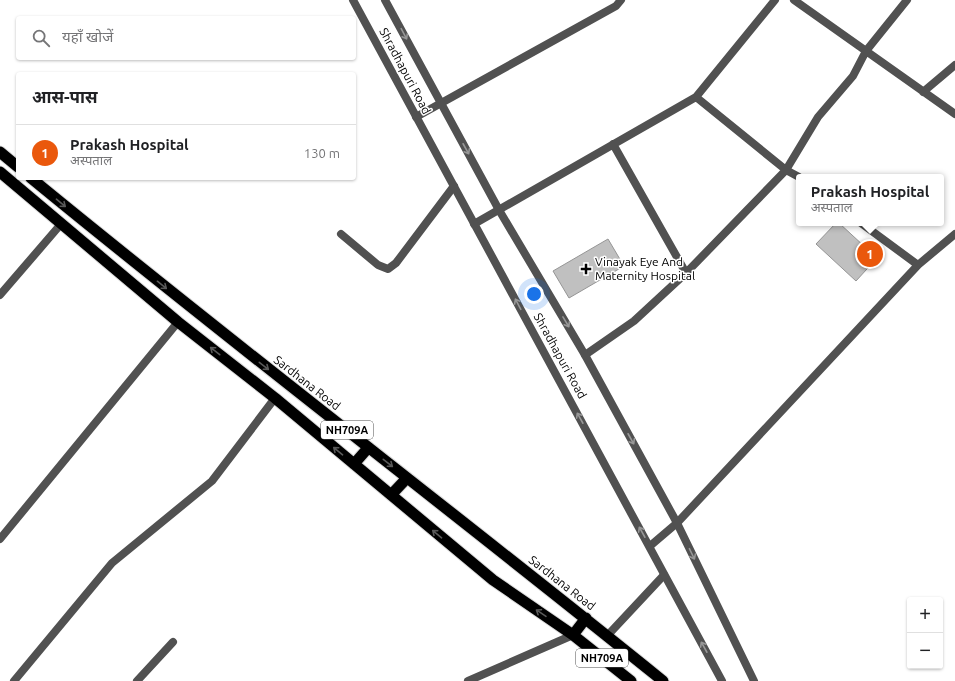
<!DOCTYPE html>
<html lang="hi">
<head>
<meta charset="utf-8">
<style>
	:root { --surface:#fff; --page:#f2f2f2; --text:#202124; --muted:#757577; --line:#e0e0e0; --accent:#ea580c }
	body { margin:0; font-family:Ubuntu,"Noto Sans Devanagari",sans-serif; background:var(--page); color:var(--text) }
	.controls { position:absolute; right:12px; bottom:12px; display:grid; overflow:hidden; border-radius:4px; box-shadow:0 1px 3px #0004 }
	.controls button { width:36px; height:36px; display:grid; place-items:center; padding:0; border:0; border-bottom:1px solid var(--line); background:var(--surface); color:var(--text); font:20px sans-serif }
	.you { position:absolute; left:534px; top:294px; width:14px; height:14px; margin:-10px; border:3px solid #fff; border-radius:50%; background:#1a73e8; box-shadow:0 0 0 6px #1a73e833 }
	.badge { display:grid; place-items:center; width:26px; height:26px; border-radius:50%; background:var(--accent); color:#fff; font-size:13px; font-weight:700 }
	.pin { position:absolute; translate:-50% -50%; border:2px solid #fff; box-shadow:0 1px 4px #0006 }
	.popup { position:absolute; left:796px; top:174px; width:148px; height:52px; box-sizing:border-box; display:grid; place-content:center; border-radius:4px; background:var(--surface); filter:drop-shadow(0 1px 3px #0005); font-size:13px; white-space:nowrap; color:var(--muted) }
	.popup b { font-size:15px; color:var(--text) }
	.popup::after { content:''; position:absolute; left:50%; top:100%; margin-left:-8px; border:8px solid transparent; border-top-color:var(--surface) }
	.list { margin:0; padding:0; list-style:none }
	h2 { display:flex; justify-content:space-between; align-items:center; height:52px; margin:0; padding:0 16px; font-size:17px }
	h2 small { font-size:13px; font-weight:400; color:var(--muted) }
	.list li { display:grid; grid-template-columns:26px 1fr auto; gap:12px; align-items:center; box-sizing:border-box; height:56px; padding:0 16px; border-top:1px solid var(--line) }
	.list b { display:block; font-size:15px; white-space:nowrap }
	.list p { margin:0; font-size:13px; white-space:nowrap; color:var(--muted) }
	.list em { font-size:13px; font-style:normal; color:var(--muted) }
	.icon { flex:none; width:22px; height:22px; fill:none; stroke:currentColor; stroke-width:2; stroke-linecap:round; stroke-linejoin:round }
	.map { position:relative; flex:none; width:955px; height:681px; overflow:hidden }
	.search { position:absolute; background:var(--surface); box-shadow:0 1px 3px #0004; left:16px; top:16px; width:340px; height:44px; display:flex; align-items:center; gap:10px; box-sizing:border-box; padding:0 14px; border-radius:4px; color:var(--muted); font-size:15px }
	.panel { position:absolute; background:var(--surface); box-shadow:0 1px 3px #0004; left:16px; top:72px; width:340px; height:108px; border-radius:4px }
	.map>svg:first-child { display:block }
	.building { fill:#c0c0c0; stroke:#959595 }
	.lines { fill:none; stroke-linecap:round; stroke-linejoin:round }
	.trunk-casing { stroke:#dbdbdb; stroke-width:13 }
	.minor { stroke:#515151; stroke-width:8 }
	.tertiary { stroke:#515151; stroke-width:8 }
	.trunk { stroke:#000; stroke-width:11 }
	.oneway { stroke:#979797 }
	.oneway2 { stroke:#595959 }
	.poi-dot { fill:#000; stroke:#fff; stroke-width:1.5 }
	.labels { text-anchor:middle; stroke-width:3; stroke-linejoin:round; paint-order:stroke }
	.shield { fill:#fff; stroke:#4c4c4c; stroke-width:1 }
	.shield-label { font-size:11px; font-weight:bold; fill:#000 }
	.street-label { font-size:12px; fill:#000; stroke:#fff }
	.poi-label { font-size:12px; fill:#000; stroke:#fff; text-anchor:start }
</style>
</head>
<body>
<div class="map">
<svg width="955" height="681" viewBox="0 0 955 681">
	<rect width="100%" height="100%" fill="#fff"/>
	<path class="building" d="M836,223H839L877,258L856,281L816,244Z
		M608,239L624,266L569,298L553,271Z"/>
	<g class="lines">
		<defs>
			<path id="trunk" d="M0,152L18,167
				M0,172L178,322L275,398L493,580L573,635L631,681
				M31,178C239,349 454,512 663,681
				M354,464L368,448
				M391,495L407,478
				M573,635L586,618"/>
		</defs>
		<use href="#trunk" class="trunk-casing"/>
		<path class="minor" d="M794,0L955,114
			M923,92L955,65
			M696,97L786,170L799,177
			M416,117L616,6L621,0
			M613,144L686,273
			M861,223L918,265
			M474,224L696,97L775,0
			M341,234L378,265L388,269L396,263L454,186
			M0,295L61,224
			M585,355L634,321L686,273L786,170L818,117L853,76L866,51L907,0
			M0,539L178,322
			M650,546L677,523L918,265L955,234
			M607,636L664,575
			M14,681L112,563L212,481L275,398
			M137,681L173,642
			M468,681L573,635"/>
		<path class="tertiary" d="M353,0L722,681
			M385,0L499,210L585,355L677,523L754,681"/>
		<use href="#trunk" class="trunk"/>
	</g>
	<defs><path id="oneway-shaft" d="M-6 0H5M1.5-3L5.5 0L1.5 3" fill="none" stroke-width="1.6" stroke-linecap="round" stroke-linejoin="round"/></defs>
	<g class="oneway">
		<use href="#oneway-shaft" transform="translate(404 34) rotate(62)"/>
		<use href="#oneway-shaft" transform="translate(466 149) rotate(61)"/>
		<use href="#oneway-shaft" transform="translate(518 304) rotate(-118)"/>
		<use href="#oneway-shaft" transform="translate(566 322) rotate(59)"/>
		<use href="#oneway-shaft" transform="translate(580 418) rotate(-119)"/>
		<use href="#oneway-shaft" transform="translate(631 439) rotate(61)"/>
		<use href="#oneway-shaft" transform="translate(642 532) rotate(-119)"/>
		<use href="#oneway-shaft" transform="translate(692 554) rotate(64)"/>
		<use href="#oneway-shaft" transform="translate(704 647) rotate(-119)"/>
	</g>
	<g class="oneway2">
		<use href="#oneway-shaft" transform="translate(61 203) rotate(40)"/>
		<use href="#oneway-shaft" transform="translate(162 285) rotate(39)"/>
		<use href="#oneway-shaft" transform="translate(215 351) rotate(-142)"/>
		<use href="#oneway-shaft" transform="translate(264 366) rotate(38)"/>
		<use href="#oneway-shaft" transform="translate(338 451) rotate(-140)"/>
		<use href="#oneway-shaft" transform="translate(388 463) rotate(38)"/>
		<use href="#oneway-shaft" transform="translate(437 534) rotate(-140)"/>
		<use href="#oneway-shaft" transform="translate(541 613) rotate(-146)"/>
	</g>
	<path class="poi-dot" d="M584 263h4v4h4v4h-4v4h-4v-4h-4v-4h4z"/>
	<g class="labels">
		<g class="shield">
			<rect x="321" y="421" width="52" height="18" rx="3"/>
			<rect x="576" y="649" width="52" height="18" rx="3"/>
		</g>
		<g class="shield-label">
			<text x="347" y="434">NH709A</text>
			<text x="602" y="662">NH709A</text>
		</g>
		<g class="street-label">
			<text transform="translate(405 71) rotate(62)" y="4">Shradhapuri Road</text>
			<text transform="translate(560 356) rotate(61)" y="4">Shradhapuri Road</text>
			<text transform="translate(307 383) rotate(38)" y="4">Sardhana Road</text>
			<text transform="translate(562 583) rotate(38)" y="4">Sardhana Road</text>
		</g>
		<g class="poi-label">
			<text x="595" y="266">Vinayak Eye And<tspan x="595" dy="14">Maternity Hospital</tspan></text>
		</g>
	</g>
</svg>
<div class="controls">
<button>+</button>
<button>−</button>
</div>
<div class="you"></div>
<div class="pin badge" style="left:870px;top:254px">1</div>
<div class="popup"><b>Prakash Hospital</b>अस्पताल</div>
<div class="search"><svg class="icon" aria-label="search" viewBox="0 0 24 24"><circle cx="10" cy="10" r="6"/><path d="M15 15l6 6"/></svg>यहाँ खोजें</div>
<section class="panel">
<h2>आस-पास<small></small></h2>
<ul class="list">
<li><span class="badge">1</span><div><b>Prakash Hospital</b><p>अस्पताल</p></div><em>130 m</em></li>
</ul>
</section>
</div>
</body>
</html>
